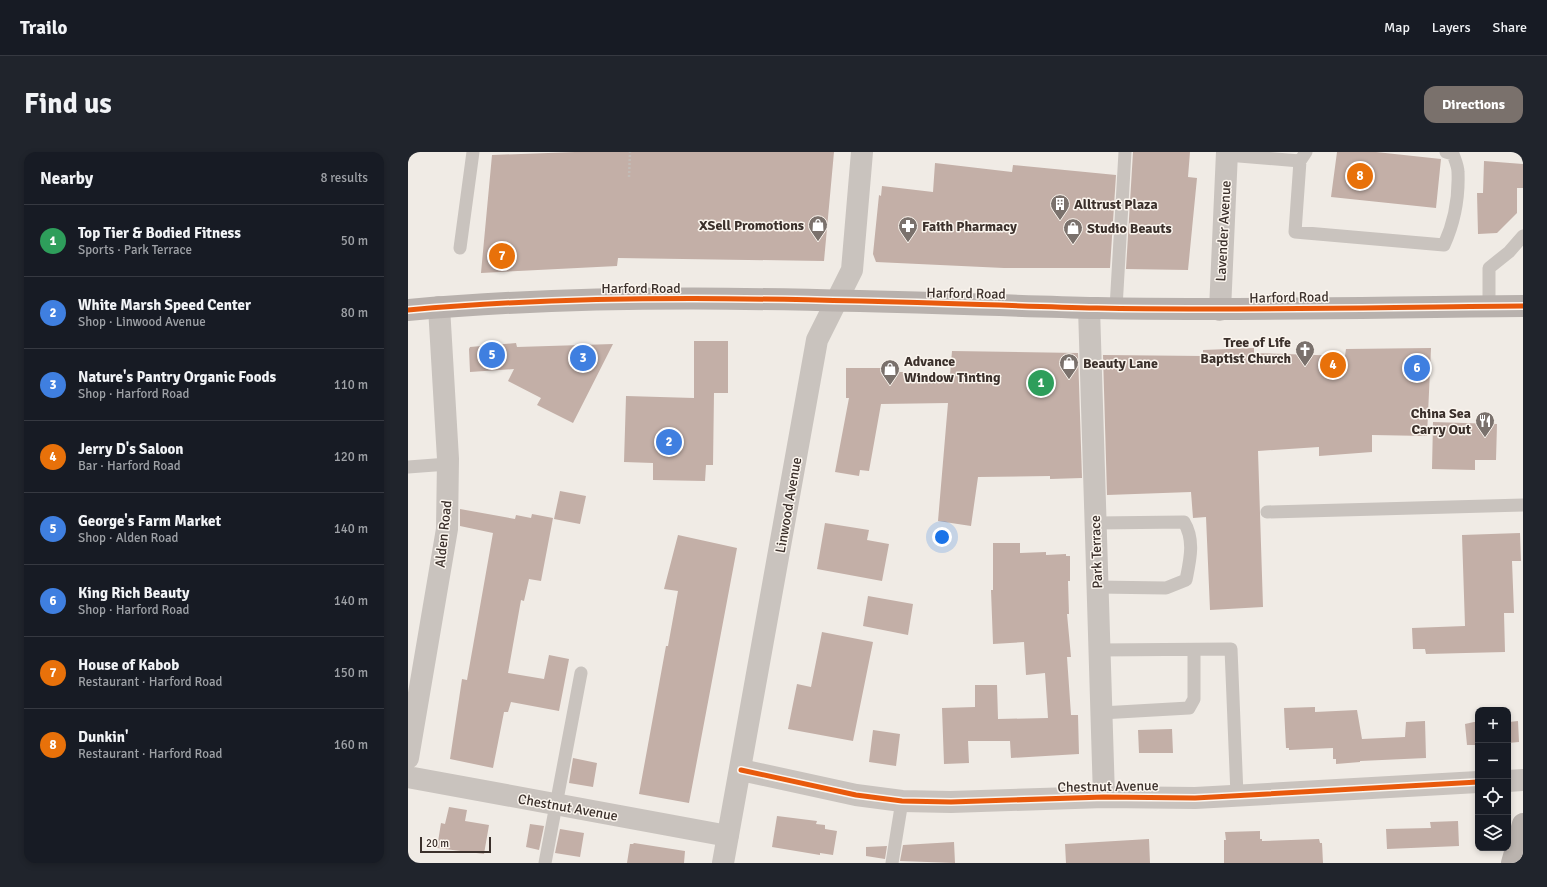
<!DOCTYPE html>
<html lang="en">
<head>
<meta charset="utf-8">
<style>
	:root { --surface:#171b24; --page:#20242c; --text:#f1f3f6; --muted:#9ea1a6; --line:#363941; --accent:#7a716c }
	body { margin:0; font-family:Signika,sans-serif; background:var(--page); color:var(--text) }
	.controls { position:absolute; right:12px; bottom:12px; display:grid; overflow:hidden; border-radius:8px; box-shadow:0 2px 6px #0003 }
	.controls button { width:36px; height:36px; display:grid; place-items:center; padding:0; border:0; border-bottom:1px solid var(--line); background:var(--surface); color:var(--text); font:20px sans-serif }
	.scale { position:absolute; left:12px; bottom:10px; width:71px; box-sizing:border-box; padding-left:4px; border:2px solid #3b302b; border-top:0; font-size:11px; line-height:14px; white-space:nowrap; color:#3b302b; -webkit-text-stroke:3px #fbf5ee; paint-order:stroke }
	.you { position:absolute; left:534px; top:385px; width:14px; height:14px; margin:-10px; border:3px solid #fff; border-radius:50%; background:#1a73e8; box-shadow:0 0 0 6px #1a73e833 }
	.badge { display:grid; place-items:center; width:26px; height:26px; border-radius:50%; background:var(--accent); color:#fff; font-size:13px; font-weight:700 }
	.pin { position:absolute; translate:-50% -50%; border:2px solid #fff; box-shadow:0 1px 4px #0006 }
	.list { margin:0; padding:0; list-style:none }
	h2 { display:flex; justify-content:space-between; align-items:center; height:52px; margin:0; padding:0 16px; font-size:17px }
	h2 small { font-size:13px; font-weight:400; color:var(--muted) }
	.list li { display:grid; grid-template-columns:26px 1fr auto; gap:12px; align-items:center; box-sizing:border-box; height:72px; padding:0 16px; border-top:1px solid var(--line) }
	.list b { display:block; font-size:15px; white-space:nowrap }
	.list p { margin:0; font-size:13px; white-space:nowrap; color:var(--muted) }
	.list em { font-size:13px; font-style:normal; color:var(--muted) }
	.icon { flex:none; width:22px; height:22px; fill:none; stroke:currentColor; stroke-width:2; stroke-linecap:round; stroke-linejoin:round }
	.map { position:relative; flex:none; width:1115px; height:711px; overflow:hidden; border-radius:12px }
	header { display:flex; align-items:center; gap:24px; box-sizing:border-box; height:56px; padding:0 20px; background:var(--surface); border-bottom:1px solid var(--line) }
	header strong { font-size:19px }
	nav { display:flex; gap:22px; margin-inline-start:auto; font-size:14px }
	.intro { display:flex; align-items:center; justify-content:space-between; box-sizing:border-box; height:96px; padding:0 24px }
	h1 { margin:0; font-size:28px }
	.button { padding:10px 18px; border-radius:12px; background:var(--accent); color:#fff; font-size:14px; font-weight:700 }
	main { display:flex; gap:24px; padding:0 24px }
	aside { flex:1; background:var(--surface); border-radius:12px; box-shadow:0 2px 6px #0003 }
	.map>svg:first-child { display:block }
	.building { fill:#c3afa7 }
	.lines { fill:none; stroke-linecap:round; stroke-linejoin:round }
	.path { stroke:#c2bbb6; stroke-width:2.5; stroke-dasharray:2 2; stroke-linecap:butt }
	.lane { stroke:#c9c3be; stroke-width:13 }
	.street { stroke:#c9c3be; stroke-width:22 }
	.secondary { stroke:#bab3ae; stroke-width:22 }
	.primary { stroke:#b8b1ad; stroke-width:22 }
	.cycleway-casing { stroke:#fbf5ee; stroke-width:8 }
	.cycleway { stroke:#e8590c; stroke-width:5 }
	.labels { text-anchor:middle; stroke-width:3; stroke-linejoin:round; paint-order:stroke }
	.poi-label { font-size:14px; font-weight:bold; fill:#3b302b; stroke:#fbf5ee; text-anchor:start }
	.street-label { font-size:14px; fill:#3b302b; stroke:#fbf5ee }
</style>
</head>
<body>
<header>
<strong>Trailo</strong>
<nav><a>Map</a><a>Layers</a><a>Share</a></nav>
</header>
<div class="intro"><h1>Find us</h1><a class="button">Directions</a></div>
<main>
<aside>
<h2>Nearby<small>8 results</small></h2>
<ul class="list">
<li><span class="badge" style="background:#2e9e5b">1</span><div><b>Top Tier &amp; Bodied Fitness</b><p>Sports · Park Terrace</p></div><em>50 m</em></li>
<li><span class="badge" style="background:#3f7fe0">2</span><div><b>White Marsh Speed Center</b><p>Shop · Linwood Avenue</p></div><em>80 m</em></li>
<li><span class="badge" style="background:#3f7fe0">3</span><div><b>Nature's Pantry Organic Foods</b><p>Shop · Harford Road</p></div><em>110 m</em></li>
<li><span class="badge" style="background:#e8710a">4</span><div><b>Jerry D's Saloon</b><p>Bar · Harford Road</p></div><em>120 m</em></li>
<li><span class="badge" style="background:#3f7fe0">5</span><div><b>George's Farm Market</b><p>Shop · Alden Road</p></div><em>140 m</em></li>
<li><span class="badge" style="background:#3f7fe0">6</span><div><b>King Rich Beauty</b><p>Shop · Harford Road</p></div><em>140 m</em></li>
<li><span class="badge" style="background:#e8710a">7</span><div><b>House of Kabob</b><p>Restaurant · Harford Road</p></div><em>150 m</em></li>
<li><span class="badge" style="background:#e8710a">8</span><div><b>Dunkin'</b><p>Restaurant · Harford Road</p></div><em>160 m</em></li>
</ul>
</aside>
<div class="map">
<svg width="1115" height="711" viewBox="0 0 1115 711">
	<rect width="100%" height="100%" fill="#f0ebe5"/>
	<path class="building" d="M167,0H426L416,109L210,106L209,114L73,121L84,3Z
		M725,0H782L780,25L789,26L780,118L718,117Z
		M929,0H968L1033,7L1028,56L923,45Z
		M1076,9L1115,12V36H1109V61L1089,81L1070,82L1069,41H1075Z
		M527,11L604,20L605,13L708,23L702,116H596L468,110L465,102L471,43L473,44L474,34L525,40Z
		M286,189H320V241H306L305,313H298L297,329L245,328V311L216,310L218,244L286,246Z
		M108,191L109,195L205,192L165,271L129,253L133,246L100,229L106,217L62,220L61,197L62,195Z
		M846,196V201L937,204L938,197L1023,196L1019,284L964,283V300L911,304V295L850,299L855,455L802,458L798,365L785,366L783,340L699,343L695,203L795,204V198Z
		M544,199L670,201L674,326L642,327V324L570,325L563,374L530,369L540,251L473,252L461,319L452,318L451,324L427,320L441,246H438V216H478V220H495V222L542,223Z
		M1025,270L1089,272L1088,308H1067V318L1024,317Z
		M152,339L178,344L172,372L146,367Z
		M52,357L107,367L108,363L123,366L124,362L145,366L133,429L121,427L116,449L113,448L100,521L136,527L141,503L161,507L151,559L103,550L100,560H96L85,616L42,607L54,527L59,528L85,381L52,374Z
		M417,371L461,378L459,388L481,392L474,429L409,417Z
		M1112,381L1113,409H1104L1106,461H1096L1097,500L1018,502L1017,497H1005L1004,476L1057,474L1054,383Z
		M270,383L329,396L281,651L231,642L258,494H260L270,439L256,437Z
		M585,391H612V401L638,400V403L658,402V404H662V429H660L661,462H659L663,505H659L663,563H670L671,602L603,606L602,589H560L561,611L536,612L534,556L567,555V533H589L590,567L640,566L637,521L618,523L616,490L585,492L583,438H585Z
		M460,444L505,452L500,483L455,474Z
		M414,480L465,490L445,589L380,577L389,532L403,535Z
		M907,555V560L949,558L954,587L997,585L998,570L1017,569L1018,606L952,609V610L928,612V607H925V596L881,598V596H878L876,556Z
		M1100,568L1101,570L1110,569L1111,590L1100,591Z
		M1066,570H1070V593H1059L1057,572Z
		M764,577L765,601H731L730,578Z
		M465,578L492,582L488,614L461,610Z
		M165,606L189,611L185,635L161,631Z
		M41,655L59,658L57,669L81,673L76,702L29,696L33,671L37,672Z
		M369,664L409,669L408,672L417,673V677L429,679L425,703L412,701V703L364,695Z
		M1050,669L1051,694L979,697L978,677L1023,676L1022,670Z
		M122,672L136,674L131,698L118,695Z
		M152,677L176,681L172,705L147,701Z
		M852,679V687H854V689L911,687L912,691H914L915,711H816V688H818L817,680Z
		M741,687L742,711H658L657,692Z
		M546,690L547,711L492,709L495,693Z
		M226,691L277,699L276,711H219L222,692H225Z
		M479,694L477,707L458,704V695Z"/>
	<g class="lines">
		<path class="path" d="M221,25L222,0"/>
		<path class="lane" d="M898,0L892,9L887,80L1036,93C1046,71 1051,44 1050,20C1050,14 1047,8 1045,2L1038,0
			M819,3L892,9
			M52,96L65,0
			M1081,155V116L1101,100L1115,84
			M708,156L717,0
			M0,315L40,312
			M859,360L1115,353
			M688,371L776,370C787,388 782,408 778,428L758,436L689,435
			M691,498L823,497L829,643
			M693,561L781,556L786,547V499
			M137,711L173,521
			M484,711L494,649"/>
		<path class="street" d="M681,156L696,645
			M812,158L819,0
			M0,606L39,377L40,307L31,155
			M333,618L448,643L494,649L543,650L696,645L787,646L1070,630
			M0,625L320,684
			M1100,629L1115,628
			M315,711L409,188L444,118L454,0"/>
		<path class="secondary" d="M1104,711L1115,672"/>
		<path class="primary" d="M0,158C229,137 460,150 689,156C831,159 973,155 1115,154"/>
		<defs>
			<path id="cycleway" d="M0,158C229,137 460,150 689,156C831,159 973,155 1115,154
				M333,618L448,643L494,649L543,650L696,645L787,646L1070,630"/>
		</defs>
		<use href="#cycleway" class="cycleway-casing"/>
		<use href="#cycleway" class="cycleway"/>
	</g>
	<defs>
		<symbol id="building-pin" viewBox="-11 -11 22 30"><path d="M0 17L-7.5 6A9.5 9.5 0 1 1 7.5 6Z" fill="#7a716c" stroke="#fbf5ee"/><path d="M-4-6H4V6H1V3H-1V6H-4ZM-2.5-4.3h1.7v1.8h-1.7ZM.8-4.3h1.7v1.8H.8ZM-2.5-1h1.7V.8h-1.7ZM.8-1h1.7V.8H.8Z" fill="#fff"/></symbol>
		<symbol id="shop-pin" viewBox="-11 -11 22 30"><path d="M0 17L-7.5 6A9.5 9.5 0 1 1 7.5 6Z" fill="#7a716c" stroke="#fbf5ee"/><path d="M-5-2.5h2.3a2.7 3.5 0 0 1 5.4 0H5L5.5 6h-11ZM-1.5-2.5h3a1.5 2.3 0 0 0-3 0Z" fill="#fff"/></symbol>
		<symbol id="pharmacy-pin" viewBox="-11 -11 22 30"><path d="M0 17L-7.5 6A9.5 9.5 0 1 1 7.5 6Z" fill="#7a716c" stroke="#fbf5ee"/><path d="M-2-6h4v4h4v4h-4v4h-4v-4h-4v-4h4Z" fill="#fff"/></symbol>
		<symbol id="church-pin" viewBox="-11 -11 22 30"><path d="M0 17L-7.5 6A9.5 9.5 0 1 1 7.5 6Z" fill="#7a716c" stroke="#fbf5ee"/><path d="M-1.2-6h2.4v3.5h3.3v2.4h-3.3V6h-2.4V-.1h-3.3v-2.4h3.3Z" fill="#fff"/></symbol>
		<symbol id="restaurant-pin" viewBox="-11 -11 22 30"><path d="M0 17L-7.5 6A9.5 9.5 0 1 1 7.5 6Z" fill="#7a716c" stroke="#fbf5ee"/><path d="M-5-6h1v4h1v-4h1v4h1v-4h1v5L-1.5 .5V6h-2V.5L-5-1ZM5-6V6H3V1.5H1.5Q1.5-4 5-6Z" fill="#fff"/></symbol>
	</defs>
	<g fill-rule="evenodd">
		<use href="#building-pin" x="641" y="41" width="22" height="30"/>
		<use href="#shop-pin" x="399" y="62" width="22" height="30"/>
		<use href="#pharmacy-pin" x="489" y="63" width="22" height="30"/>
		<use href="#shop-pin" x="654" y="65" width="22" height="30"/>
		<use href="#church-pin" x="886" y="187" width="22" height="30"/>
		<use href="#shop-pin" x="650" y="200" width="22" height="30"/>
		<use href="#shop-pin" x="471" y="206" width="22" height="30"/>
		<use href="#restaurant-pin" x="1066" y="258" width="22" height="30"/>
	</g>
	<g class="labels">
		<g class="poi-label">
			<text x="666" y="57">Alltrust Plaza</text>
			<text x="396" y="78" text-anchor="end">XSell Promotions</text>
			<text x="514" y="79">Faith Pharmacy</text>
			<text x="679" y="81">Studio Beauts</text>
			<text x="883" y="195" text-anchor="end">Tree of Life<tspan x="883" dy="16">Baptist Church</tspan></text>
			<text x="496" y="214">Advance<tspan x="496" dy="16">Window Tinting</tspan></text>
			<text x="675" y="216">Beauty Lane</text>
			<text x="1063" y="266" text-anchor="end">China Sea<tspan x="1063" dy="16">Carry Out</tspan></text>
		</g>
		<g class="street-label">
			<text transform="translate(815 79) rotate(-87)" y="5">Lavender Avenue</text>
			<text x="233" y="141">Harford Road</text>
			<text transform="translate(558 141) rotate(1)" y="5">Harford Road</text>
			<text transform="translate(881 145) rotate(-1)" y="5">Harford Road</text>
			<text transform="translate(380 353) rotate(-80)" y="5">Linwood Avenue</text>
			<text transform="translate(35 382) rotate(-84)" y="5">Alden Road</text>
			<text transform="translate(688 400) rotate(-92)" y="5">Park Terrace</text>
			<text transform="translate(700 634) rotate(-1)" y="5">Chestnut Avenue</text>
			<text transform="translate(160 655) rotate(10)" y="5">Chestnut Avenue</text>
		</g>
	</g>
</svg>
<div class="controls">
<button>+</button>
<button>−</button>
<button><svg class="icon" aria-label="locate" viewBox="0 0 24 24"><circle cx="12" cy="12" r="6"/><path d="M12 2v4M12 18v4M2 12h4M18 12h4"/></svg></button>
<button><svg class="icon" aria-label="layers" viewBox="0 0 24 24"><path d="M12 4l9 5-9 5-9-5zM3 14l9 5 9-5"/></svg></button>
</div>
<div class="scale">20 m</div>
<div class="you"></div>
<div class="pin badge" style="left:633px;top:231px;background:#2e9e5b">1</div>
<div class="pin badge" style="left:261px;top:290px;background:#3f7fe0">2</div>
<div class="pin badge" style="left:175px;top:206px;background:#3f7fe0">3</div>
<div class="pin badge" style="left:925px;top:213px;background:#e8710a">4</div>
<div class="pin badge" style="left:84px;top:203px;background:#3f7fe0">5</div>
<div class="pin badge" style="left:1009px;top:216px;background:#3f7fe0">6</div>
<div class="pin badge" style="left:94px;top:104px;background:#e8710a">7</div>
<div class="pin badge" style="left:952px;top:24px;background:#e8710a">8</div>
</div>
</main>
</body>
</html>
